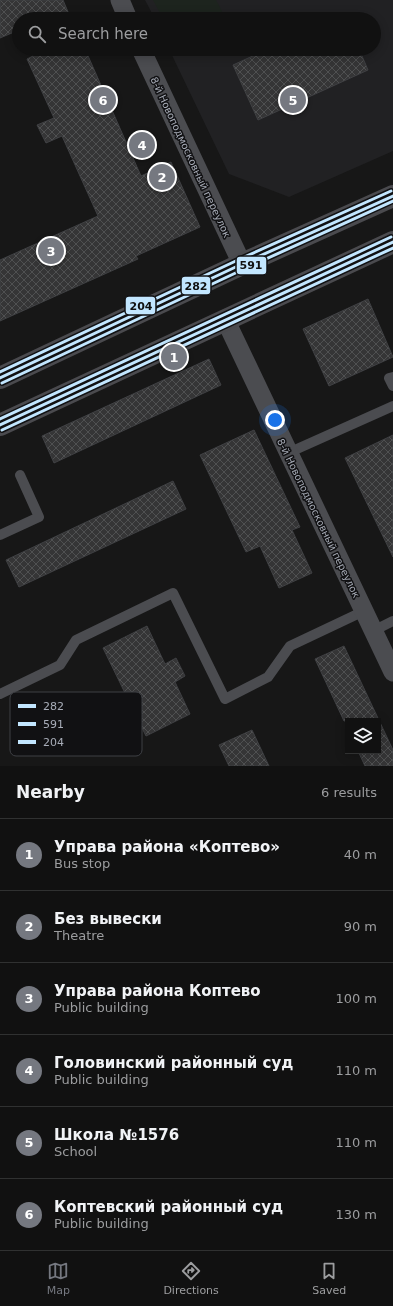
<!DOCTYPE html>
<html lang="en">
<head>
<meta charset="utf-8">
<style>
	:root { --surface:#111; --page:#1e1f1f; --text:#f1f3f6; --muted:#9c9d9f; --line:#303131; --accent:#757880 }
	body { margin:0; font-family:"DejaVu Sans",sans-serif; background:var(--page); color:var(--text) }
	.controls { position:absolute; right:12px; bottom:12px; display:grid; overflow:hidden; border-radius:0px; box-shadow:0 2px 10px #0003 }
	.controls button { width:36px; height:36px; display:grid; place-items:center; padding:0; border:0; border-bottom:1px solid var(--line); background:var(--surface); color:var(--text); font:20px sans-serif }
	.you { position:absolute; left:275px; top:420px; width:14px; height:14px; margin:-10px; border:3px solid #fff; border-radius:50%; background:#1a73e8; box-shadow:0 0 0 6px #1a73e833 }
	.badge { display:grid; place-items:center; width:26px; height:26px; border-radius:50%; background:var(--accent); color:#fff; font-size:13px; font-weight:700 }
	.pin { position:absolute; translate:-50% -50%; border:2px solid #fff; box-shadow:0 1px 4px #0006 }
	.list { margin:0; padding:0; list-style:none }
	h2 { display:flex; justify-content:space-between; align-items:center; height:52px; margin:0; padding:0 16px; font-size:17px }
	h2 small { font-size:13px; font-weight:400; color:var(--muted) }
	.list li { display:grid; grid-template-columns:26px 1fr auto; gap:12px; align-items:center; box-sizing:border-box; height:72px; padding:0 16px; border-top:1px solid var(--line) }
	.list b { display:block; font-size:15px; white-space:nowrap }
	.list p { margin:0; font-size:13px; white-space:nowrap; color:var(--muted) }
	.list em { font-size:13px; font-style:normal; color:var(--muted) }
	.icon { flex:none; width:22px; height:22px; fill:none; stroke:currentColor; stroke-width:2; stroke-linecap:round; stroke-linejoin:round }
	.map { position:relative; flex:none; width:393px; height:766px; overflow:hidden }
	.search { position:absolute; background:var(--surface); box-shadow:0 2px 10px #0003; left:12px; right:12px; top:12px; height:44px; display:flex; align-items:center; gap:10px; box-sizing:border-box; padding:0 14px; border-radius:22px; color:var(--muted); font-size:15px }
	.sheet { height:484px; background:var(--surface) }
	nav { display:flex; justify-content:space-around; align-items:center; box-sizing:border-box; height:56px; border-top:1px solid var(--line); background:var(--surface); font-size:11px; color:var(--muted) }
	nav a { display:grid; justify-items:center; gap:2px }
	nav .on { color:var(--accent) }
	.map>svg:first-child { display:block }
	.built { fill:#212123 }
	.pitch { fill:#1d241e }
	.building { fill:url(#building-cross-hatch); stroke:#3f4043 }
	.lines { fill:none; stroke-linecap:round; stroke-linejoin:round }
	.lane { stroke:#4b4c50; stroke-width:10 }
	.street { stroke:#4b4c50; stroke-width:19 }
	.secondary { stroke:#4a4a4e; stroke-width:22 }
	.bus-1-casing { stroke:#111113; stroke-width:6 }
	.bus-2-casing { stroke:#111113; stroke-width:6 }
	.bus-3-casing { stroke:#111113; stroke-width:6 }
	.bus-1 { stroke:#c2e6ff; stroke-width:3 }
	.bus-2 { stroke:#c2e6ff; stroke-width:3 }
	.bus-3 { stroke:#c2e6ff; stroke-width:3 }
	.labels { text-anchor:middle; stroke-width:3; stroke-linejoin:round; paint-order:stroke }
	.street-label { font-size:10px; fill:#a8adb8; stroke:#111113 }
	.key { fill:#111113; stroke:#3e4045; stroke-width:1 }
	.key-label { font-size:11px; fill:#a8adb8 }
	.line-badge { stroke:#111113; stroke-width:1.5 }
	.pale-badge-label { font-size:11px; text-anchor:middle; font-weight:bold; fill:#111 }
</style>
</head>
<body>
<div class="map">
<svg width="393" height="766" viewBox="0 0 393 766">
	<defs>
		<pattern id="building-cross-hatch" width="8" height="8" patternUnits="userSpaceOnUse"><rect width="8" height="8" fill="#353536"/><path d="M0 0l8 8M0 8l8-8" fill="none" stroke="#4f5051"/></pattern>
	</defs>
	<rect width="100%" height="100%" fill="#171717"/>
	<path class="built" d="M145,0H393V151L289,197L229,174L169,49H374V19H155Z"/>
	<path class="pitch" d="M153,0H216L226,19H163Z"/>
	<path class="building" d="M0,0H63L71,19H19V30L0,38Z
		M30,49H85L141,176L171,162L200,227L136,256L138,259L0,321V260L98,216L62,136L46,143L37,125L54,118L27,59L33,56Z
		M268,49H359L368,70L258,120L233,65Z
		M368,299L393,357L329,386L303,329Z
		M209,359L221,385L54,463L42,436Z
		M254,430L300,527L292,530L312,573L279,588L260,546L246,552L200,455Z
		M393,435V557L345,458Z
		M173,481L186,509L19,587L6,560Z
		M147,626L165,664L176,658L185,676L175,682L190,714L146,736L103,648Z
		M344,646L393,750V766H365L358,751H378V721H344L315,659Z
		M252,730L269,766H229L219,745Z"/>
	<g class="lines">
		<path class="lane" d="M393,377L389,378L393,386
			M288,453L393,406
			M0,535L39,517L20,475
			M373,631L393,621
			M0,694L60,665L76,640L173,593L225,699L268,677L290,646L364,611"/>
		<path class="street" d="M120,0L128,19
			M141,49L242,264
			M225,319L393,672"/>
		<path class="secondary" d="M0,378L242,264L393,196
			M0,425L393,242"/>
		<defs>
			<path id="bus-1" d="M0,378L242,264L393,196
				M0,425L393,242"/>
			<path id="bus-2" d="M2,383L244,269L393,201
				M2,430L393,248"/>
			<path id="bus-3" d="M0,372L240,259L391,191
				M0,419L391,237"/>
		</defs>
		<use href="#bus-1" class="bus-1-casing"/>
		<use href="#bus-2" class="bus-2-casing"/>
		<use href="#bus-3" class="bus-3-casing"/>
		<use href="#bus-1" class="bus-1"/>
		<use href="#bus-2" class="bus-2"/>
		<use href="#bus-3" class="bus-3"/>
	</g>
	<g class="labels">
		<g class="street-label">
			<text transform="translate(191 157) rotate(65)" y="4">8-й Новоподмосковный переулок</text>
			<text transform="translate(319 518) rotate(64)" y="4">8-й Новоподмосковный переулок</text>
		</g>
	</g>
	<rect x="10" y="692" width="132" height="64" rx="6" class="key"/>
	<rect x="18" y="704" width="18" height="4" fill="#c2e6ff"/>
	<rect x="18" y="722" width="18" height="4" fill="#c2e6ff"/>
	<rect x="18" y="740" width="18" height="4" fill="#c2e6ff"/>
	<g class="key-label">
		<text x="43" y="710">282</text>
		<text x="43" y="728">591</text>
		<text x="43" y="746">204</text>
	</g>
	<g class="line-badge">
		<rect x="236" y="256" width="31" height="19" rx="4" fill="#c2e6ff"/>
		<rect x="181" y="276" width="30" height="19" rx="4" fill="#c2e6ff"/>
		<rect x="125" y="296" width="31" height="19" rx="4" fill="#c2e6ff"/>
	</g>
	<g class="pale-badge-label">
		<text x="251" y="269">591</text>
		<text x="196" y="290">282</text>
		<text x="141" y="310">204</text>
	</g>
</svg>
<div class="controls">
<button><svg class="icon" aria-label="layers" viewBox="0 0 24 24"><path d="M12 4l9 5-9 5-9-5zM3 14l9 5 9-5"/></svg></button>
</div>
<div class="you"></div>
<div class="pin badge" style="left:174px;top:357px">1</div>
<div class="pin badge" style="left:162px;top:177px">2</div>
<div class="pin badge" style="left:51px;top:251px">3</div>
<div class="pin badge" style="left:142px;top:145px">4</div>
<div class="pin badge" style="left:293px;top:100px">5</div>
<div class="pin badge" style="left:103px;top:100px">6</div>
<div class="search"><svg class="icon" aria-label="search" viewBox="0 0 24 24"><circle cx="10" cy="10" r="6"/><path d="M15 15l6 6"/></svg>Search here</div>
</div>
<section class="sheet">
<h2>Nearby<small>6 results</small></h2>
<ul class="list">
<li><span class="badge">1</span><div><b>Управа района «Коптево»</b><p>Bus stop</p></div><em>40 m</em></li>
<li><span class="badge">2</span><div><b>Без вывески</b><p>Theatre</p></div><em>90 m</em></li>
<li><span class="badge">3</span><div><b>Управа района Коптево</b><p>Public building</p></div><em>100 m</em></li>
<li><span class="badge">4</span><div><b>Головинский районный суд</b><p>Public building</p></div><em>110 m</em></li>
<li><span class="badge">5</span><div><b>Школа №1576</b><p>School</p></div><em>110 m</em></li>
<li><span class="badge">6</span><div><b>Коптевский районный суд</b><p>Public building</p></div><em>130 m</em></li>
</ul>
</section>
<nav>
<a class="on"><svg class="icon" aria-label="map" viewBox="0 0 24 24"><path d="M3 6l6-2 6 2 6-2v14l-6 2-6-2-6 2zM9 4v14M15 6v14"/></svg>Map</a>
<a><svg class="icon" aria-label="directions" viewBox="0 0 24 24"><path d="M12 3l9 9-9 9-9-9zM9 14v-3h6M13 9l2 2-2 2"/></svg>Directions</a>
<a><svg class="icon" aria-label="saved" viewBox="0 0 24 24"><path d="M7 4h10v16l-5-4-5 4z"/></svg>Saved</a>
</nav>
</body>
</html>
